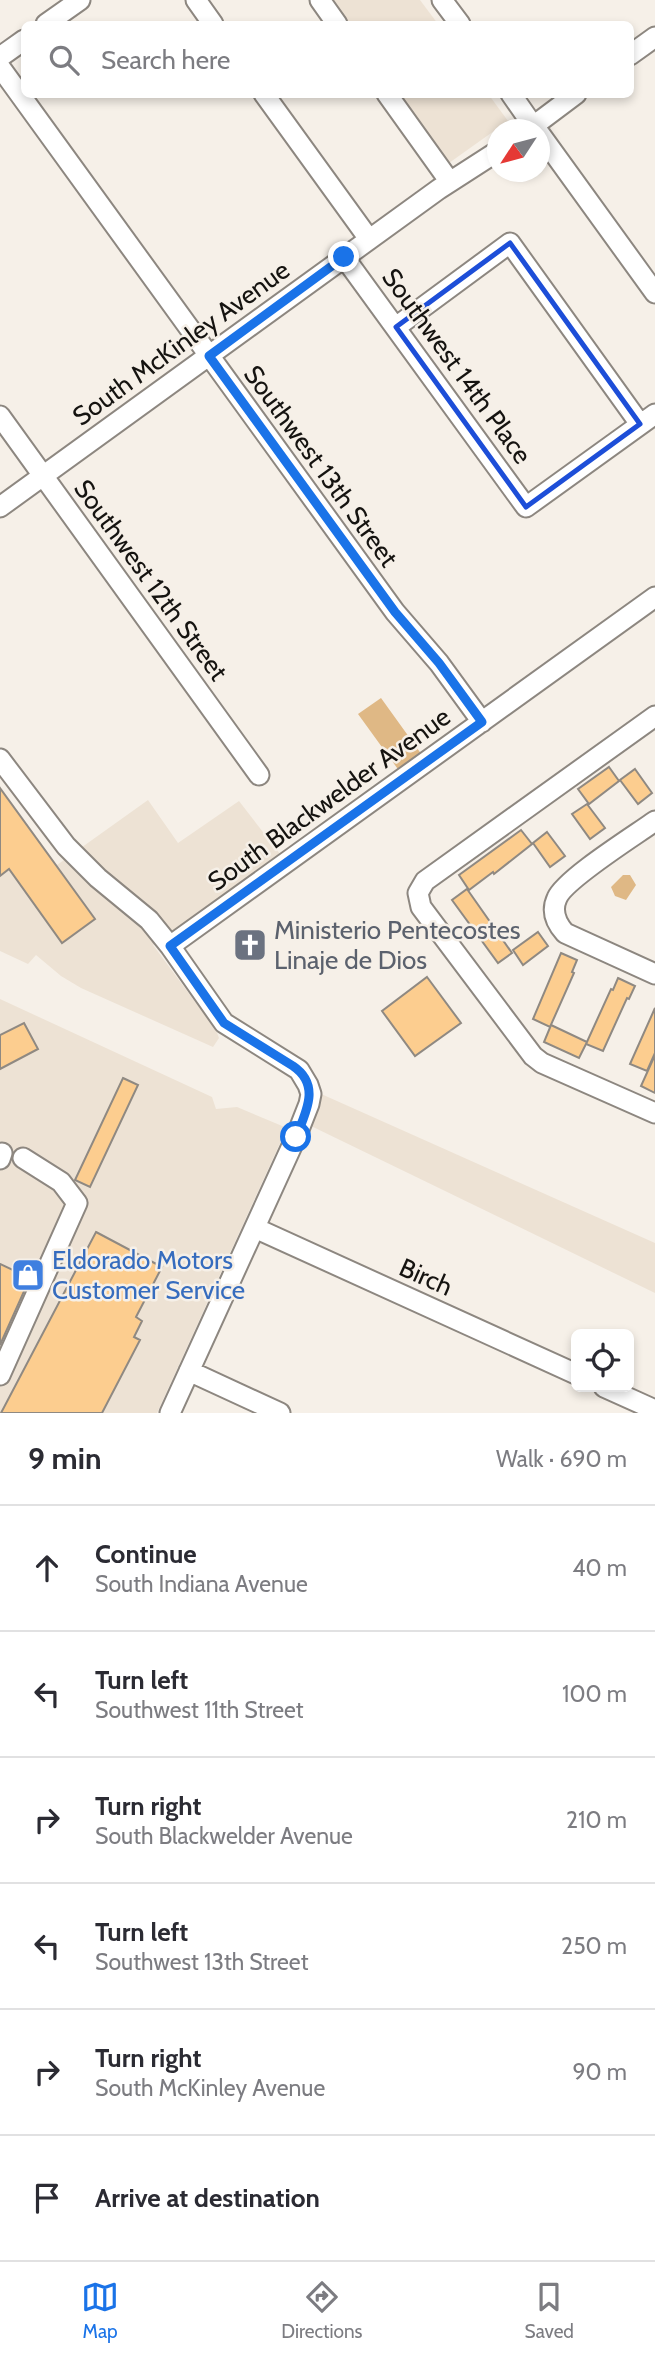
<!DOCTYPE html>
<html lang="en">
<head>
<meta charset="utf-8">
<style>
	:root { --surface:#fff; --page:#f7f7f7; --text:#2b2b33; --muted:#7c7c81; --line:#e1e1e2; --accent:#1a73e8 }
	body { margin:0; font-family:Cabin,sans-serif; background:var(--page); color:var(--text) }
	.controls { position:absolute; right:21px; bottom:21px; display:grid; overflow:hidden; border-radius:10px; box-shadow:0 4px 10px #0003 }
	.controls button { width:63px; height:63px; display:grid; place-items:center; padding:0; border:0; border-bottom:2px solid var(--line); background:var(--surface); color:var(--text); font:35px sans-serif }
	.compass { position:absolute; left:487px; top:119px; width:63px; height:63px; border-radius:50%; background:var(--surface); box-shadow:0 4px 10px #0003; rotate:234deg }
	.stop { position:absolute; width:21px; height:21px; margin:-16px; border:5px solid #1a73e8; border-radius:50%; background:#fff }
	.stop.end { background:#1a73e8; border-color:#fff; box-shadow:0 2px 7px #0008 }
	.list { margin:0; padding:0; list-style:none }
	h2 { display:flex; justify-content:space-between; align-items:center; height:91px; margin:0; padding:0 28px; font-size:30px }
	h2 small { font-size:23px; font-weight:400; color:var(--muted) }
	.list li { display:grid; grid-template-columns:46px 1fr auto; gap:21px; align-items:center; box-sizing:border-box; height:126px; padding:0 28px; border-top:2px solid var(--line) }
	.list b { display:block; font-size:26px; white-space:nowrap }
	.list p { margin:0; font-size:23px; white-space:nowrap; color:var(--muted) }
	.list em { font-size:23px; font-style:normal; color:var(--muted) }
	.icon { flex:none; width:38px; height:38px; fill:none; stroke:currentColor; stroke-width:2; stroke-linecap:round; stroke-linejoin:round }
	.map { position:relative; flex:none; width:655px; height:1413px; overflow:hidden }
	.search { position:absolute; background:var(--surface); box-shadow:0 4px 10px #0003; left:21px; right:21px; top:21px; height:77px; display:flex; align-items:center; gap:18px; box-sizing:border-box; padding:0 24px; border-radius:10px; color:var(--muted); font-size:26px }
	.sheet { height:847px; background:var(--surface) }
	nav { display:flex; justify-content:space-around; align-items:center; box-sizing:border-box; height:98px; border-top:2px solid var(--line); background:var(--surface); font-size:19px; color:var(--muted) }
	nav a { display:grid; justify-items:center; gap:4px }
	nav .on { color:var(--accent) }
	.map>svg:first-child { display:block }
	.built { fill:#ede2d4 }
	.green { fill:#dfb885 }
	.building { fill:#fccd8f; stroke:#8f8982; stroke-width:2 }
	.lines { fill:none; stroke-linecap:round; stroke-linejoin:round }
	.minor-casing { stroke:#8d8780; stroke-width:23 }
	.minor { stroke:#fff; stroke-width:19 }
	.route { stroke:#1a73e8; stroke-width:9 }
	.marked { fill:none; stroke:#1d4ed8; stroke-width:5; stroke-linejoin:round }
	.labels { text-anchor:middle; stroke-width:5; stroke-linejoin:round; paint-order:stroke }
	.street-label { font-size:26px; fill:#151310; stroke:#f6f0e8 }
	.worship-label { font-size:26px; fill:#5b616d; stroke:#f6f0e8; text-anchor:start }
	.shop-label { font-size:26px; fill:#366cbe; stroke:#f6f0e8; text-anchor:start }
</style>
</head>
<body>
<div class="map">
<svg width="655" height="1413" viewBox="0 0 655 1413">
	<rect width="100%" height="100%" fill="#f6f0e8"/>
	<path class="built" d="M332,0H420L438,24H350Z
		M400,95H489L508,121L449,163Z
		M0,787L57,865L148,800L178,843L239,801L280,854L153,945L216,1030L219,1038L213,1047L81,988L61,976L36,955L28,964L0,951Z
		M0,999L212,1097L216,1109L237,1107L287,1128L157,1413H0Z
		M319,1093L655,1243V1293L309,1125Z"/>
	<path class="green" d="M381,698L422,755L400,772L358,714Z
		M623,875H630L636,885L626,900L615,896L611,887Z"/>
	<path class="building" d="M609,767L619,781L589,804L578,789Z
		M635,769L652,793L638,804L620,780Z
		M0,788L95,919L62,943L9,869L0,876Z
		M587,804L605,828L590,839L572,814Z
		M521,830L532,844L494,874L493,872L469,890L459,875Z
		M547,832L565,856L550,867L533,843Z
		M467,889L512,953L498,963L452,900Z
		M538,932L548,946L523,965L513,950Z
		M561,953L577,960L572,972L574,973L550,1027L533,1019Z
		M427,977L461,1023L415,1056L382,1011Z
		M618,978L635,986L629,999L627,998L603,1051L586,1044L611,989L613,990Z
		M655,1008V1053L647,1071L630,1064Z
		M24,1023L38,1049L0,1069V1035Z
		M551,1025L587,1042L579,1058L544,1042Z
		M655,1055V1093L641,1086Z
		M123,1078L138,1085L90,1187L75,1180Z
		M96,1232L162,1267L136,1317L142,1321L134,1337L140,1340L102,1413H1Z
		M0,1264L30,1278L0,1345Z"/>
	<g class="lines">
		<defs>
			<path id="minor" d="M196,0L213,24
				M320,0L337,24
				M442,0L460,24
				M46,24L80,0
				M630,55L655,37
				M0,57L24,40
				M0,67L395,612L439,663L482,722
				M264,94L369,239
				M387,94L450,182
				M511,94L536,130
				M528,130L576,94
				M540,134L655,293
				M344,257L526,507L655,414
				M396,327L510,243L640,424
				M0,416L259,775
				M0,507L439,189L498,151
				M655,716L425,881L418,893L421,907L533,1056L542,1063L655,1113
				M0,759L66,846L98,878L149,920L170,946L224,1023L299,1070L308,1085L311,1094L309,1104L296,1137L170,1413
				M655,821C634,836 565,879 557,898C551,911 556,923 565,933L655,974
				M170,946L655,597
				M0,1159L2,1153
				M255,1228L576,1374
				M189,1371L280,1413
				M0,1375L77,1203L61,1182L23,1158
				M604,1387L655,1410"/>
		</defs>
		<use href="#minor" class="minor-casing"/>
		<use href="#minor" class="minor"/>
	</g>
	<g class="lines">
		<path class="route" d="M296,1137C306,1112 321,1085 293,1066L224,1023L170,946L482,722L439,663L395,612L209,356L344,257"/>
	</g>
	<path class="marked" d="M510,243L640,424L526,507L396,327Z"/>
	<defs>
		<symbol id="church-square" viewBox="-11 -11 22 22"><rect x="-9" y="-9" width="18" height="18" rx="4" fill="#6b7280" stroke="#f6f0e8"/><path d="M-1.2-6h2.4v3.5h3.3v2.4h-3.3V6h-2.4V-.1h-3.3v-2.4h3.3Z" fill="#fff"/></symbol>
		<symbol id="shop-square" viewBox="-11 -11 22 22"><rect x="-9" y="-9" width="18" height="18" rx="4" fill="#3f7fe0" stroke="#f6f0e8"/><path d="M-5-2.5h2.3a2.7 3.5 0 0 1 5.4 0H5L5.5 6h-11ZM-1.5-2.5h3a1.5 2.3 0 0 0-3 0Z" fill="#fff"/></symbol>
	</defs>
	<g fill-rule="evenodd">
		<use href="#church-square" x="231" y="926" width="38" height="38"/>
		<use href="#shop-square" x="9" y="1256" width="38" height="38"/>
	</g>
	<g class="labels">
		<g class="street-label">
			<text transform="translate(181 343) rotate(-36)" y="9">South McKinley Avenue</text>
			<text transform="translate(457 366) rotate(54)" y="9">Southwest 14th Place</text>
			<text transform="translate(321 466) rotate(54)" y="9">Southwest 13th Street</text>
			<text transform="translate(151 580) rotate(54)" y="9">Southwest 12th Street</text>
			<text transform="translate(329 799) rotate(-36)" y="9">South Blackwelder Avenue</text>
			<text transform="translate(426 1277) rotate(24)" y="9">Birch</text>
		</g>
		<g class="worship-label">
			<text x="274" y="939">Ministerio Pentecostes<tspan x="274" dy="30">Linaje de Dios</tspan></text>
		</g>
		<g class="shop-label">
			<text x="52" y="1269">Eldorado Motors<tspan x="52" dy="30">Customer Service</tspan></text>
		</g>
	</g>
</svg>
<div class="controls">
<button><svg class="icon" aria-label="locate" viewBox="0 0 24 24"><circle cx="12" cy="12" r="6"/><path d="M12 2v4M12 18v4M2 12h4M18 12h4"/></svg></button>
</div>
<svg class="compass" viewBox="-18 -18 36 36"><path d="M0-13l5 13h-10z" fill="#e53935"/><path d="M0 13l5-13h-10z" fill="#7c7c81"/></svg>
<div class="stop" style="left:296px;top:1137px"></div>
<div class="stop end" style="left:344px;top:257px"></div>
<div class="search"><svg class="icon" aria-label="search" viewBox="0 0 24 24"><circle cx="10" cy="10" r="6"/><path d="M15 15l6 6"/></svg>Search here</div>
</div>
<section class="sheet">
<h2>9 min<small>Walk · 690 m</small></h2>
<ul class="list">
<li><svg class="icon" aria-label="ahead" viewBox="0 0 24 24"><path d="M12 20V5M6 11l6-6 6 6"/></svg><div><b>Continue</b><p>South Indiana Avenue</p></div><em>40 m</em></li>
<li><svg class="icon" aria-label="left" viewBox="0 0 24 24"><path d="M17 20v-9H6M10 6l-5 5 5 5"/></svg><div><b>Turn left</b><p>Southwest 11th Street</p></div><em>100 m</em></li>
<li><svg class="icon" aria-label="right" viewBox="0 0 24 24"><path d="M7 20v-9h11M14 6l5 5-5 5"/></svg><div><b>Turn right</b><p>South Blackwelder Avenue</p></div><em>210 m</em></li>
<li><svg class="icon" aria-label="left" viewBox="0 0 24 24"><path d="M17 20v-9H6M10 6l-5 5 5 5"/></svg><div><b>Turn left</b><p>Southwest 13th Street</p></div><em>250 m</em></li>
<li><svg class="icon" aria-label="right" viewBox="0 0 24 24"><path d="M7 20v-9h11M14 6l5 5-5 5"/></svg><div><b>Turn right</b><p>South McKinley Avenue</p></div><em>90 m</em></li>
<li><svg class="icon" aria-label="arrive" viewBox="0 0 24 24"><path d="M6 21V4h12l-3 4 3 4H6"/></svg><div><b>Arrive at destination</b></div></li>
</ul>
</section>
<nav>
<a class="on"><svg class="icon" aria-label="map" viewBox="0 0 24 24"><path d="M3 6l6-2 6 2 6-2v14l-6 2-6-2-6 2zM9 4v14M15 6v14"/></svg>Map</a>
<a><svg class="icon" aria-label="directions" viewBox="0 0 24 24"><path d="M12 3l9 9-9 9-9-9zM9 14v-3h6M13 9l2 2-2 2"/></svg>Directions</a>
<a><svg class="icon" aria-label="saved" viewBox="0 0 24 24"><path d="M7 4h10v16l-5-4-5 4z"/></svg>Saved</a>
</nav>
</body>
</html>
